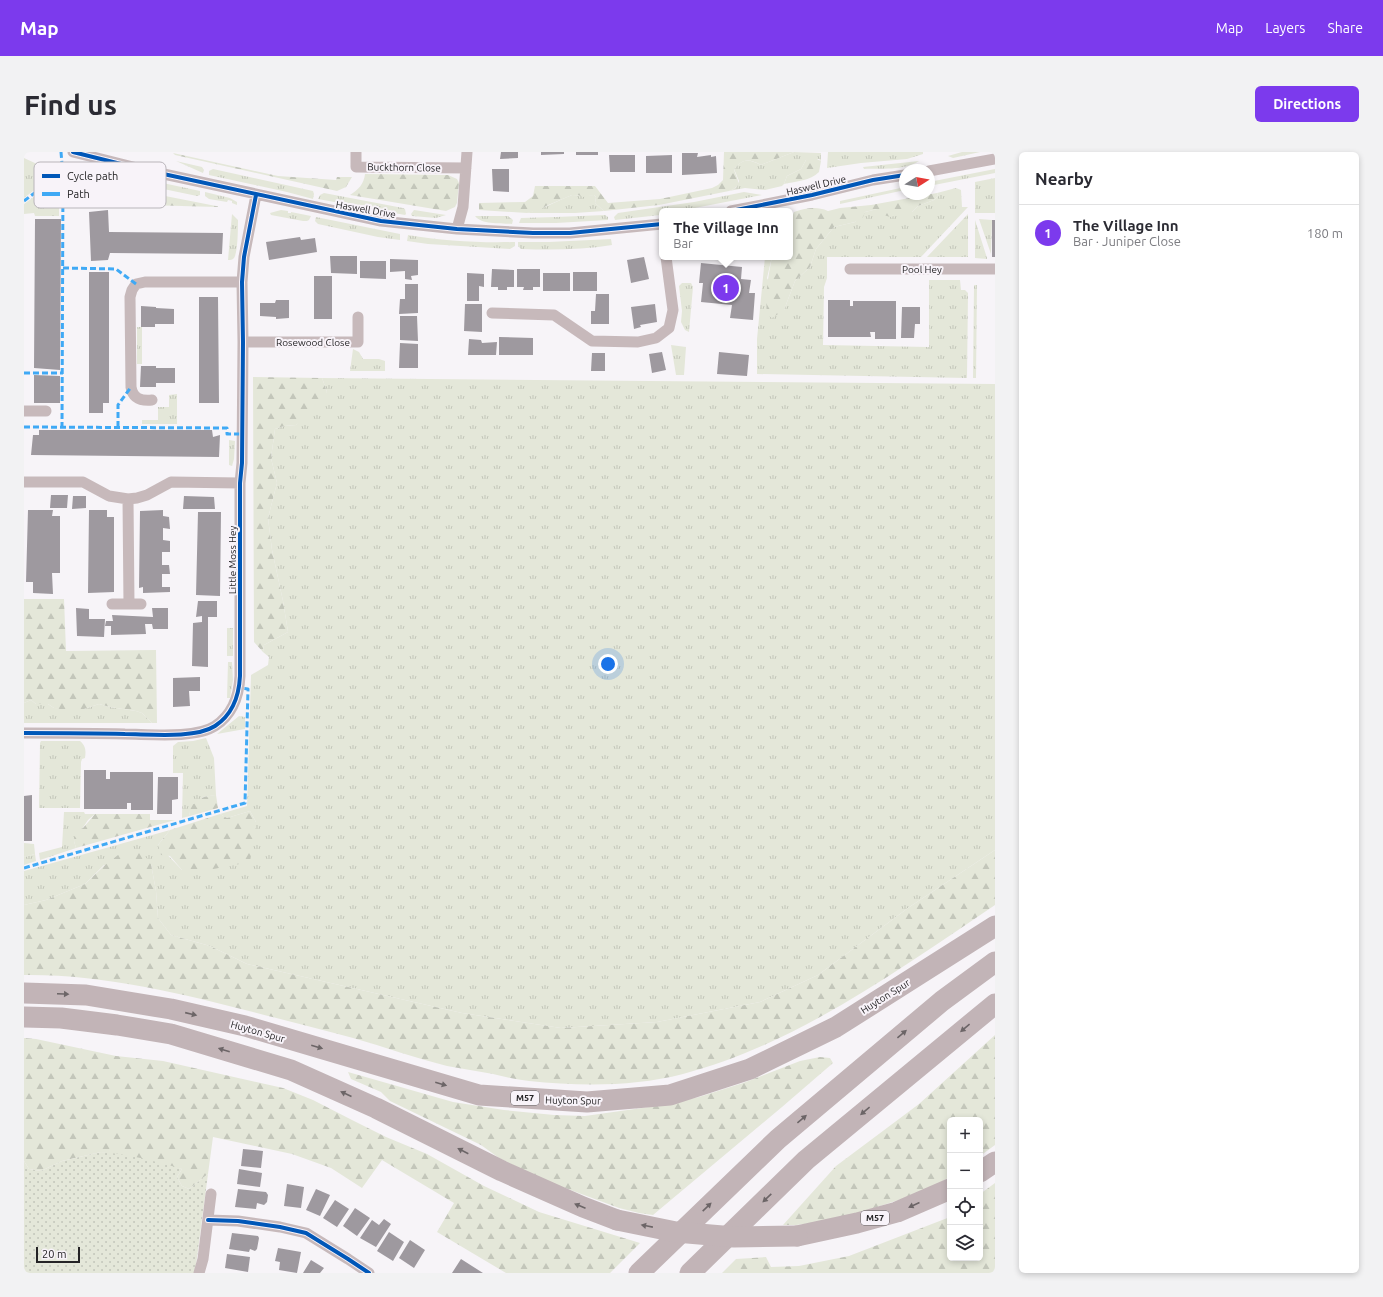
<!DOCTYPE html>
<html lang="en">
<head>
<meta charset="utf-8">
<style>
	:root { --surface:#fff; --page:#f2f2f3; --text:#2b2b33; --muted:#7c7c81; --line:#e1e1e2; --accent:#7c3aed }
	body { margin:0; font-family:Ubuntu,sans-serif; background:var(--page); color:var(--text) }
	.controls { position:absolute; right:12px; bottom:12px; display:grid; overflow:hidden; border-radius:6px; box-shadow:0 2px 6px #0003 }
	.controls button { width:36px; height:36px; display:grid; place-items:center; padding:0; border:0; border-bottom:1px solid var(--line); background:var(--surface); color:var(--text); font:20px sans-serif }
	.compass { position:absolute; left:875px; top:12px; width:36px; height:36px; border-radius:50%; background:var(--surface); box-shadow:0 2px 6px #0003; rotate:79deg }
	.scale { position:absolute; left:12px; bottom:10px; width:44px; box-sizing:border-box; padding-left:4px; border:2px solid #252426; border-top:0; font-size:11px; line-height:14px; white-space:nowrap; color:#252426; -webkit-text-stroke:3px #f8f3f9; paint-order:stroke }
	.you { position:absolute; left:584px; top:512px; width:14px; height:14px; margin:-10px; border:3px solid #fff; border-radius:50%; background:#1a73e8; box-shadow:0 0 0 6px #1a73e833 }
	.badge { display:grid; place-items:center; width:26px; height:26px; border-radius:50%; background:var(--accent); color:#fff; font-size:13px; font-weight:700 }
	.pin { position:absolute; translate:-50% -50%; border:2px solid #fff; box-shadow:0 1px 4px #0006 }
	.popup { position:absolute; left:635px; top:56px; width:134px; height:52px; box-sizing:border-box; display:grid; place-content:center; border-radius:6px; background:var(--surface); filter:drop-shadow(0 1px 3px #0005); font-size:13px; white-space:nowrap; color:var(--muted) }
	.popup b { font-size:15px; color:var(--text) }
	.popup::after { content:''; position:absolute; left:50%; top:100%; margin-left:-8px; border:8px solid transparent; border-top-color:var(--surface) }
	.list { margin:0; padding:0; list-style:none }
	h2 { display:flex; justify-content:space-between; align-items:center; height:52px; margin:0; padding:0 16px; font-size:17px }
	h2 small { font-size:13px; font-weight:400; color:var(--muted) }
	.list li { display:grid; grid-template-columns:26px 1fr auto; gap:12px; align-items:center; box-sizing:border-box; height:56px; padding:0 16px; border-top:1px solid var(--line) }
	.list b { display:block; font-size:15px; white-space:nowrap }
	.list p { margin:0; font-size:13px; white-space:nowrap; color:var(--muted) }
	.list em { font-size:13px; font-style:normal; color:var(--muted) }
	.icon { flex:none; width:22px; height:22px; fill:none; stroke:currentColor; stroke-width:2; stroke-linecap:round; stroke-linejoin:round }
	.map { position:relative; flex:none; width:971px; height:1121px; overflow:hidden; border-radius:6px }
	header { display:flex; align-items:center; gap:24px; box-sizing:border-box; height:56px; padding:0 20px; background:var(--accent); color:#fff }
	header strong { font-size:19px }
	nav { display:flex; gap:22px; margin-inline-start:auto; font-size:14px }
	.intro { display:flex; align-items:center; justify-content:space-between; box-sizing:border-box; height:96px; padding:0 24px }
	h1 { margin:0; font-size:28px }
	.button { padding:10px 18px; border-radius:6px; background:var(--accent); color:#fff; font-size:14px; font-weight:700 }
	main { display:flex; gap:24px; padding:0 24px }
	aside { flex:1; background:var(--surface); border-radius:6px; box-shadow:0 2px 6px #0003 }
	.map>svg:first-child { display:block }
	.grass { fill:url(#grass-tufts) }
	.forest { fill:url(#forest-firs) }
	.park { fill:url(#park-dots) }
	.garden { fill:#e4e7d9 }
	.building { fill:#9e999f }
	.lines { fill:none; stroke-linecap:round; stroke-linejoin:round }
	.street { stroke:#c7b9bb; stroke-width:11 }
	.highway { stroke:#c2b4b7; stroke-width:21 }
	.highway-bridge { stroke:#c2b4b7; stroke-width:21 }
	.quiet { stroke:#3fa9f5; stroke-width:3; stroke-dasharray:6 3; stroke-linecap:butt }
	.cycleway-casing { stroke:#f8f3f9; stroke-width:6 }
	.cycleway { stroke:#0057b8; stroke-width:4 }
	.oneway { fill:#6c6567 }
	.labels { text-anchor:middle; stroke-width:4; stroke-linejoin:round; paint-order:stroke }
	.shield { fill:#f8f3f9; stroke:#646265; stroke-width:1 }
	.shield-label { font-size:9px; font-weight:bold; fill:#252426 }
	.street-label { font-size:10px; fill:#252426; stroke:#f8f3f9 }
	.key { fill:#f8f3f9; stroke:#b9b5ba; stroke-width:1 }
	.key-label { font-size:11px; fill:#252426 }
</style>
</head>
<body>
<header>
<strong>Map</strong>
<nav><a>Map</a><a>Layers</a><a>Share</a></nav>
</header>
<div class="intro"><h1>Find us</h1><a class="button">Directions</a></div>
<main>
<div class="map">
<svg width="971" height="1121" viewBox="0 0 971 1121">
	<defs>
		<pattern id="grass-tufts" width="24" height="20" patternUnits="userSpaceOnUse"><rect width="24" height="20" fill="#e4e7d9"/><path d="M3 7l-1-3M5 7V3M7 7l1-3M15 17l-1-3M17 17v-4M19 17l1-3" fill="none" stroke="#c3c6ba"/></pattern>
		<pattern id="forest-firs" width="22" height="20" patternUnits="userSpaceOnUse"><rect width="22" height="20" fill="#e4e7d9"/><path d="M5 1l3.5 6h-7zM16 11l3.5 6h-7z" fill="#c3c6ba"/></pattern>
		<pattern id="park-dots" width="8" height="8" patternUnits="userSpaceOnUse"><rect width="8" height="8" fill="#e4e7d9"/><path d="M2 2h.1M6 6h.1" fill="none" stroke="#c3c6ba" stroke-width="1.8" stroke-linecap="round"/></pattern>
	</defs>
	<rect width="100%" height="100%" fill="#f7f4f8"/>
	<path class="grass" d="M770,0L797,1V9L795,7L782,8L777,17L763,24L760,32L758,34L741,38L721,36L705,39L712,36L715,29L710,17C720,6 724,7 737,13Z
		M804,0H899V2L883,7L837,11L803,16Z
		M938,0H956L929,6L924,4Z
		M0,6L13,12L14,16L28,20L26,26L0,46Z
		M152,9L178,15L180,18L179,21Z
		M895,9C880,19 857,16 840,17L839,15Z
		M189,17L289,39L290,42L289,47L263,40L185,23V19Z
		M971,17V21L905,34V30Z
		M83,19L176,39V43L173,44L82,25Z
		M50,25L60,28C51,31 47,35 43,43V34L44,28Z
		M971,26V61H951V30Z
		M33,28L35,30V64H11L10,61L0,62V52Z
		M881,35V38L816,52V49Z
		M932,36L937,38L938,55H944L897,105H803V126L800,135L799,193L905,195V128H936L937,138H941L944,141L943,226L733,222V187L741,105H748L743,126L760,158L771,129L786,115L792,97L810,75L831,70L841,60L853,57L888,60L894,54L910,48L914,44L913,41Z
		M181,40L206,46L213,50V53L208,51V49L204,48L203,50L185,47L181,44Z
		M720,40L738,43L655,59H638V62L636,63L591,68L590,65L594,61L670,50Z
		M300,41L379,56L381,57L382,62L381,63L294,47L296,43Z
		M548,43C555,43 562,44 570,43L572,45L571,51L580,59L551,61H503C519,57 533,49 548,43Z
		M257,58L264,59V61H267V60L287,64L285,68L283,69H279L247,63L246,61Z
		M390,58L422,63L412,66L388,64L387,62Z
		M208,62L214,68C214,75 214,101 210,106C208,108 207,108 204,108Z
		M944,62V105H903Z
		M581,63L584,65V68L532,71H495L497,66L532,65Z
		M451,64H484L489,68L488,72C477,71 458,73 451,64Z
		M292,65L376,82V88L354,85L294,72L291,69Z
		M955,67L968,68L967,102Z
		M951,68L963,106V107L951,106Z
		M384,83C419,89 455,91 491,90V94L486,97L404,92L383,89Z
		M587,87L588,93C558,98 527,98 497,97L494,94V90H525Z
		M658,131H667L669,135L665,180L661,178L657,170L658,159L655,134Z
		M950,133H953L952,226H949Z
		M113,175H118V212H113Z
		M647,193L662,195L660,223H652Z
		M329,197L335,200L339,207H355L361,209V219H326Z
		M298,226L971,232V698L884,756L794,823L736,850L633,870L537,876L438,861L223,812L186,794L147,783L134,766L132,739L127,712L80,713L61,732L22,748L0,753V719L146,678L134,693L158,718L232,670L226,659L203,666L196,662L223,654L227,523L244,513L245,505L239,500L240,493L264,480L259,449L248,398L244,366L253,331L247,306L251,277L260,274L272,273L303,240Z
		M153,242V272H118V268H134V255H145V243Z
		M205,288L211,289L210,307L208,314L205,313Z
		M203,476H209V504H203Z
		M204,510H208L209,528L206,546H203Z
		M7,548L12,552H24L30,556L60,557L75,552L86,555L112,559L118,561L128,571H0V551Z
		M215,564L221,565V577L193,582Z
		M182,586L190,606L192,643L179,645L165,660L166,664L158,666L159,621H149V594L154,590L169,589Z
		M17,589H56C62,594 62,599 61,606L58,607L57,610L56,656H15L16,591Z
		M40,660H60L61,662H71L64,668L50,689L52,696L16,708L15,701L38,695Z
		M11,702L12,709L0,713V705Z"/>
	<path class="forest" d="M700,0H770L737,13C725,7 720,6 710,17C713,29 720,33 705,39L635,53L580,59L571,51L572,45L570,43L559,45L554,43H548L522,54L516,58L503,61L455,58V51L501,50L509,44L511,34H571L584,51L636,47L688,36L694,33L699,28Z
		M149,1L254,24L312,28L313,25H328L322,35L313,39L151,3Z
		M785,6H791L797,9L795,20C786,29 773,29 760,32L763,24L777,17L782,8Z
		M341,22L424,23L433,27L435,31L433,51L431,55L422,59L326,43C334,38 340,32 341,22Z
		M60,28L197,55L44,51C43,39 49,32 60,28Z
		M913,41L914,44L910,48L894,54L888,60L866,65L857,62L853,57L841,60L839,65L831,70L810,75L792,97L786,115L771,129L760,158L748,166L743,163C741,142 744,125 748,105H766V70L770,60C783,56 792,54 804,59L816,56L847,53Z
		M229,225L298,226L303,240L293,258L272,273L260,274L251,277L247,306L253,331L244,366L248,398L259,449L264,480L240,493L239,500L230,490Z
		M0,447H40L42,499L132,498L133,571H128L118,561L112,559L86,555L75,552L60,557L48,559L30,556L24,552H12L7,548L0,551Z
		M192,643L194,656L166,664L165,660L167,653L172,651C176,644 185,644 192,643Z
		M226,659L232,670L226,710L179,719L158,718L146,704L137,703L134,693L146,678L196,662L203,666Z
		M71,662H126V668H151L52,696L50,689L53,679L59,676Z
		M116,698L127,712L132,739L134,766L147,783L186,794L223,812L438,861L537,876L633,870L736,850L794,823L884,756L971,698V753C876,817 771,893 659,922C609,935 555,934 505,929C493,928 481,925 469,922C454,919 438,917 423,914C391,906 361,895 329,886C308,880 286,875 264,869C178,847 90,822 0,823V753L22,748L61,732L81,713L98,700Z
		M971,883V993L956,1004V968H926V1025L896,1041L847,1057L806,1069L772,1073H759L812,1014L895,952Z
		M0,886L12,887L92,904L139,909L259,936L289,948L328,968L362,985L403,1002L460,1034L515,1060L616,1091L586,1121H482L413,1080L430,1051L358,1008L338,1036L307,1016L268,1002L189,985L184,1022L165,1037L158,1034L153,1025L158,1017L77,1000L38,1009L17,1019L5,1017L0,1009Z
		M796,905L806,906L809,911L758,955L629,1063L615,1061L595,1056L517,1027L475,1006L457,993L366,949L357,940L327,927L324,920L429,950L480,958L530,963L561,964L632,954L675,945L719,931L776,909Z
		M971,1031V1121H698L712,1107L742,1105L747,1115L775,1114L825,1104L926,1065V1106H956V1042Z"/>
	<path class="park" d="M77,1000C105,1002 131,1009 158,1017L153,1025L158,1034L165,1037L184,1022L171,1121H0V1009L5,1017L17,1019L38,1009Z"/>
	<path class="garden" d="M0,691L10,692L11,702L0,705Z"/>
	<path class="building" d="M477,0H494V6L476,7Z
		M517,0H540V2L517,3Z
		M552,0H574V3H552Z
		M658,1H674L673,5L687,3V5L692,4L693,21L658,23Z
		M585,3H611V20H586Z
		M648,3V21H622V4Z
		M468,17H485V40L469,39Z
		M84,58L85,80L199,81L198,102L86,101L84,108L67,109L65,60Z
		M11,67H37L36,218L10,216Z
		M968,68H971V105H968Z
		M276,85L277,88L291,86L293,100L245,108L242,90Z
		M306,104H333V122L307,121Z
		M620,105L625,127L607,131L603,108Z
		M366,107L394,108V123L387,124L388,128L381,127V119L366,120Z
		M336,109H362V127L336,126Z
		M677,111L718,115L717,127L727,128L725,141H731L729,168L706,166L708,153L677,150L679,131H675Z
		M468,117L490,118V135H483V138H474V135H467Z
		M493,117H516V135H509V138H499L500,135H493Z
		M65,120H85V251H79V261H65Z
		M549,120H573V139H549Z
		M443,121L460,122V135L455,134V149H443Z
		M519,121H546V139H519Z
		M290,124H308V167H290Z
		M381,132H394V161L375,162L376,147H381Z
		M572,142H585V172H567V159H571Z
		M175,145H194L195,251H175Z
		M252,148H265V166L252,167V165L236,164V151H251Z
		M804,148H826V154H829V149H872V187H851V180H846L847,185H804Z
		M441,152H458V180L440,179Z
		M631,152L633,170L616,173L617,175L610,177L607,155Z
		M117,154L132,155V156L150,157V172H131V175H117Z
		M878,155H896V172H891L890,186H877Z
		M376,164H393L394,189L376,188Z
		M475,185L509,186V203H475Z
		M445,187L457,188L458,191L473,190L472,203H444Z
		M376,191L394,192V216H375Z
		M638,200L642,218L628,221L625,202Z
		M695,200L725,203L723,224L693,222Z
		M568,201H581V219H567Z
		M117,214H132V216H151V231H132V235H116Z
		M10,223L36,224V251H10Z
		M15,278H188L189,285L196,283L195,305L7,303L9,283H15Z
		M27,343H44L43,356H26Z
		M49,344H62V356L48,357Z
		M160,344L190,345L191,357H159Z
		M4,358H29L28,364H36V421H28L29,442L9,441V430H2Z
		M65,358H83V365H90V440L64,441Z
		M139,358V364L145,365L146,377L139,376V388L146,389V400H138V413H145L146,422H138V435H146V440L119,441V435L115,436L116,359Z
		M174,360H197L196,444L172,443Z
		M174,449H193V465H184V515L168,514L169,471L178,470V464L172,465Z
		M52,456L65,457V467H81L80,485L53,484Z
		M128,456H144V477H129L128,472H121L122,482L87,483V474H81L82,469H89L88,463L129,465Z
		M176,525V539H165L166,554L149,555V526Z
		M60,618H82V627H86V620H129V658H107V651H103V657H60Z
		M134,625H154V647L148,648V662H133Z
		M8,643V689H0V644Z
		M219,997L239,999L237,1016L217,1014Z
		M215,1017L238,1021L236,1035L213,1032Z
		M263,1032L280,1035L277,1056L260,1054Z
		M214,1037L242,1040L244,1043L243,1050L240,1053L233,1051L232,1057L211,1055Z
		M292,1037L306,1043L296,1064L282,1058Z
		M311,1048L325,1057L313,1075L299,1066Z
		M331,1056L346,1066L333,1084L319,1074Z
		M360,1067L367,1072L352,1095L336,1086L348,1068L355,1073Z
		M365,1080L380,1090L369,1109L353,1099Z
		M208,1081L234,1084L235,1086L233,1097L231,1099L226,1097L225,1100L205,1097Z
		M386,1088L401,1098L390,1116L375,1106Z
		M254,1096L277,1100L273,1121L255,1118L256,1110L251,1109Z
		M203,1102L226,1105L224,1120L201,1116Z
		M437,1107L459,1121H428Z
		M287,1108L300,1116L296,1121H279Z"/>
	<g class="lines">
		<path class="street" d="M49,0L121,18L357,69L433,77L509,81H546L638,72
			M332,0V15L442,16
			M905,19L971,7
			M707,59L788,43L849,28L881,23
			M433,77L439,55L443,0
			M826,117H971
			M468,161L530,163L568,189L614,190L632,186L645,176L649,158L642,105
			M219,190H334V165
			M128,248C117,249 109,247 107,235L106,145L108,138L112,132L121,130H218
			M0,259H22
			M0,330H59L85,344L104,347L113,346L123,343L147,330L216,331
			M104,347L105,452
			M88,452H117
			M0,581C34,581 67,581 101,582C124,582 171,587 191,574C208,563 215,544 216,524V331L218,311L219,190L218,130L220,105L232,43
			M184,1068L214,1069L256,1075L282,1081L324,1107L345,1121
			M175,1121L179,1107L187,1042"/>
		<path class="highway" d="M0,841L62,843L147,857L221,874L455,943L563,950L646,943L726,917L812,875L971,774
			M0,865L37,866L93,873L147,882L267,918L352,956L478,1019L559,1055L593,1068
			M956,1020L971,1010
			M773,1084L833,1071L873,1060L926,1037
			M615,1121L754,987L918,849L971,810
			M666,1121L782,1008L971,852"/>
		<path class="highway-bridge" d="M593,1068L652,1080L710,1085L773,1084"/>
		<path class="quiet" d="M37,0L39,24L38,275
			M0,49L29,27L39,24
			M39,116L92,117L112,132
			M0,221H39
			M0,275L203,276V282H218
			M94,275V253L107,235
			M0,716L221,651L224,537L215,536"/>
		<defs>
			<path id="cycleway" d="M49,0L121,18L357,69L433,77L509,81H546L638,72
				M707,59L788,43L849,28L881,23
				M0,581C34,581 67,581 101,582C124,582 171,587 191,574C208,563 215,544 216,524V331L218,311L219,190L218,130L220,105L232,43
				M184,1068L214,1069L256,1075L282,1081L324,1107L345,1121"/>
		</defs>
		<use href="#cycleway" class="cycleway-casing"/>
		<use href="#cycleway" class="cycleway"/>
	</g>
	<defs><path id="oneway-solid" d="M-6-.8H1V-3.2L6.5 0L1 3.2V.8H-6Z"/></defs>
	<g class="oneway">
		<use href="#oneway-solid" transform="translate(39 842) rotate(2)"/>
		<use href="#oneway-solid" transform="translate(167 862) rotate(13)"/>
		<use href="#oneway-solid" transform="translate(941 876) rotate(140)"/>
		<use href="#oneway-solid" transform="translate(878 882) rotate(-40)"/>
		<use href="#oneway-solid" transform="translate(293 895) rotate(16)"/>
		<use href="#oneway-solid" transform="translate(200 898) rotate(-163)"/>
		<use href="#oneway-solid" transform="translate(417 932) rotate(16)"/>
		<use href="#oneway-solid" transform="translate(322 942) rotate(-156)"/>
		<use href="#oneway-solid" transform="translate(841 959) rotate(140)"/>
		<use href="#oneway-solid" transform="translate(778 967) rotate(-40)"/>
		<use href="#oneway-solid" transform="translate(439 999) rotate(-153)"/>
		<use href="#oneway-solid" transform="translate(743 1046) rotate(136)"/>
		<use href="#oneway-solid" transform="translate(890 1053) rotate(156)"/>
		<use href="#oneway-solid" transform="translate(556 1054) rotate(-157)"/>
		<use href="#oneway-solid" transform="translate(683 1055) rotate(-44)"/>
		<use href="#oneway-solid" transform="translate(623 1074) rotate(-169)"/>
	</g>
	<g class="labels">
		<g class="shield">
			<rect x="487" y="939" width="28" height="14" rx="3"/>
			<rect x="837" y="1059" width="28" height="14" rx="3"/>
		</g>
		<g class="shield-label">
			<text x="501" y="949">M57</text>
			<text x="851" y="1069">M57</text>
		</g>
		<g class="street-label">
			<text transform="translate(380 15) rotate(1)" y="4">Buckthorn Close</text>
			<text transform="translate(792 33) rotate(-13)" y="4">Haswell Drive</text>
			<text transform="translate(342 57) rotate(10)" y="4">Haswell Drive</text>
			<text x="898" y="121">Pool Hey</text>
			<text x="289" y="194">Rosewood Close</text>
			<text transform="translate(208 408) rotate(-90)" y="4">Little Moss Hey</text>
			<text transform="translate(861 844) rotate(-32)" y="4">Huyton Spur</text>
			<text transform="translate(234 879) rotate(16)" y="4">Huyton Spur</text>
			<text transform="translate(549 948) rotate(1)" y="4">Huyton Spur</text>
		</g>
	</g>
	<rect x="10" y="10" width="132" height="46" rx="6" class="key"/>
	<rect x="18" y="22" width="18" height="4" fill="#0057b8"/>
	<rect x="18" y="40" width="18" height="4" fill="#3fa9f5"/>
	<g class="key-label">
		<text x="43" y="28">Cycle path</text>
		<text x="43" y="46">Path</text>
	</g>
</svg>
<div class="controls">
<button>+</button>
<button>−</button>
<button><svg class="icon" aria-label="locate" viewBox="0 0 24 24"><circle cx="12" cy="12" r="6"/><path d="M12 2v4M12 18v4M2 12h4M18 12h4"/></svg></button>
<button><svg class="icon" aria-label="layers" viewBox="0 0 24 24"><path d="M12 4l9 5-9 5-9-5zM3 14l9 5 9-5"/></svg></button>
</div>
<svg class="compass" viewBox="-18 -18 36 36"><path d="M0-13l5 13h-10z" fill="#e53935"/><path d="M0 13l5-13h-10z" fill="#7c7c81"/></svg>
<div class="scale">20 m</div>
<div class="you"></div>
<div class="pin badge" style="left:702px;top:136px">1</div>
<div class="popup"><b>The Village Inn</b>Bar</div>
</div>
<aside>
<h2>Nearby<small></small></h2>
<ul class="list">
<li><span class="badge">1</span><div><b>The Village Inn</b><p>Bar · Juniper Close</p></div><em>180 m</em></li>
</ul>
</aside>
</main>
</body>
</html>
